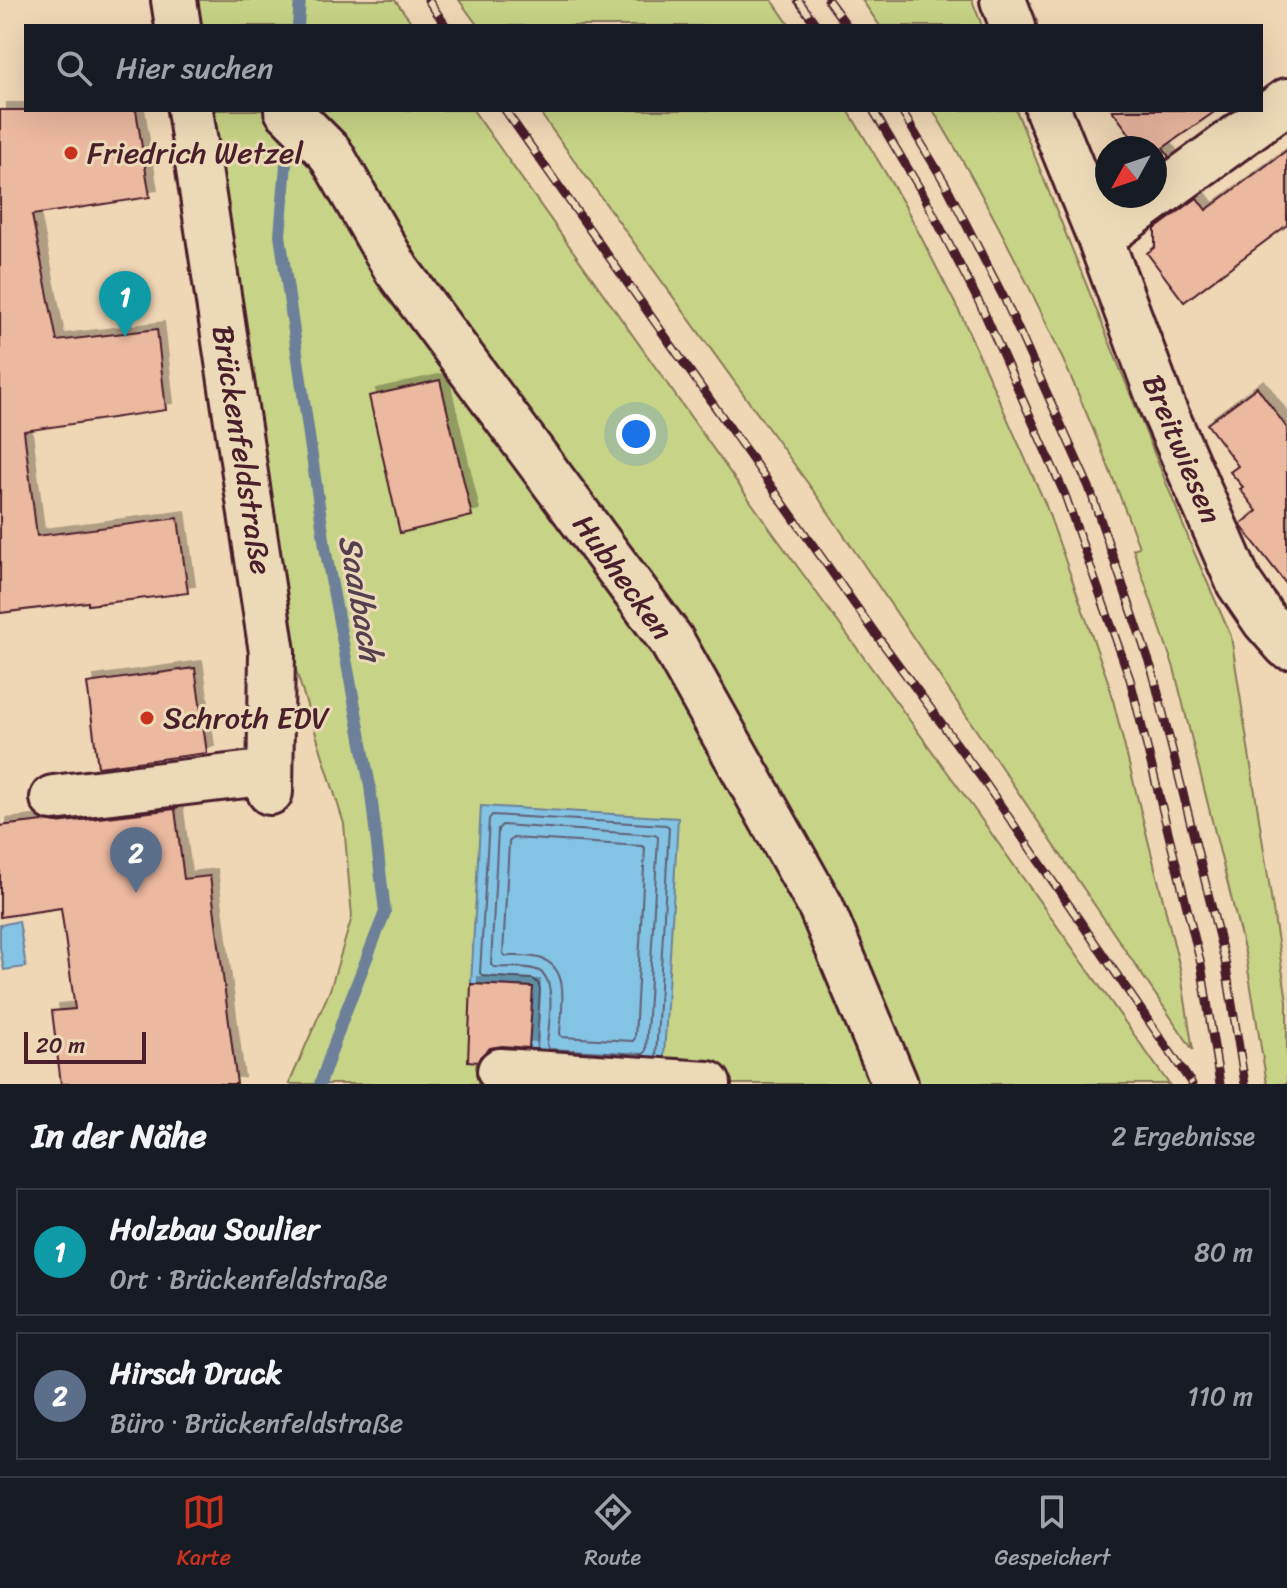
<!DOCTYPE html>
<html lang="de">
<head>
<meta charset="utf-8">
<style>
	:root { --surface:#171b24; --page:#242831; --text:#f1f3f6; --muted:#9ea1a6; --line:#363941; --accent:#c8321e }
	body { margin:0; font-family:Sriracha,sans-serif; background:var(--page); color:var(--text) }
	.compass { position:absolute; left:1095px; top:136px; width:72px; height:72px; border-radius:50%; background:var(--surface); box-shadow:0 8px 32px #0002; rotate:230deg }
	.scale { position:absolute; left:24px; bottom:20px; width:122px; box-sizing:border-box; padding-left:8px; border:4px solid #4a1f2b; border-top:0; font-size:22px; line-height:28px; white-space:nowrap; color:#4a1f2b; -webkit-text-stroke:6px #ecd9b7; paint-order:stroke }
	.you { position:absolute; left:636px; top:434px; width:28px; height:28px; margin:-20px; border:6px solid #fff; border-radius:50%; background:#1a73e8; box-shadow:0 0 0 12px #1a73e833 }
	.badge { display:grid; place-items:center; width:52px; height:52px; border-radius:50%; background:var(--accent); color:#fff; font-size:26px; font-weight:700 }
	.pin { position:absolute; translate:-50% -66px; filter:drop-shadow(0 2px 4px #0008) }
	.pin::after { content:''; position:absolute; top:42px; width:28px; height:24px; background:inherit; clip-path:polygon(0 0,100% 0,50% 100%) }
	.list { margin:0; padding:0; list-style:none }
	h2 { display:flex; justify-content:space-between; align-items:center; height:104px; margin:0; padding:0 32px; font-size:34px }
	h2 small { font-size:26px; font-weight:400; color:var(--muted) }
	.list li { display:grid; grid-template-columns:52px 1fr auto; gap:24px; align-items:center; box-sizing:border-box; height:128px; margin:0 16px 16px; padding:0 16px; border:2px solid var(--line); border-radius:0px }
	.list b { display:block; font-size:30px; white-space:nowrap }
	.list p { margin:0; font-size:26px; white-space:nowrap; color:var(--muted) }
	.list em { font-size:26px; font-style:normal; color:var(--muted) }
	.icon { flex:none; width:44px; height:44px; fill:none; stroke:currentColor; stroke-width:2; stroke-linecap:round; stroke-linejoin:round }
	.map { position:relative; flex:none; width:1287px; height:1084px; overflow:hidden }
	.search { position:absolute; background:var(--surface); box-shadow:0 8px 32px #0002; left:24px; right:24px; top:24px; height:88px; display:flex; align-items:center; gap:20px; box-sizing:border-box; padding:0 28px; border-radius:0px; color:var(--muted); font-size:30px }
	.sheet { height:392px; background:var(--surface) }
	nav { display:flex; justify-content:space-around; align-items:center; box-sizing:border-box; height:112px; border-top:2px solid var(--line); background:var(--surface); font-size:22px; color:var(--muted) }
	nav a { display:grid; justify-items:center; gap:4px }
	nav .on { color:var(--accent) }
	.map>svg:first-child { display:block }
	.green { fill:#c7d386; stroke:#887958; stroke-width:2 }
	.water { fill:#83c3e3; stroke:#6c8199; stroke-width:2 }
	.lines { fill:none; stroke-linecap:round; stroke-linejoin:round }
	.shore { stroke:#616175; stroke-width:2 }
	.stream { stroke:#6c8199; stroke-width:12 }
	.building { fill:#ebb8a0; stroke:#4a1f2b; stroke-width:2; filter:url(#shadow) }
	.minor-casing { stroke:#4a1f2b; stroke-width:50 }
	.minor { stroke:#ecd9b7; stroke-width:44 }
	.rail-casing { stroke:#4a1f2b; stroke-width:9 }
	.rail { stroke:#ecd9b7; stroke-width:6; stroke-dasharray:18; stroke-linecap:butt }
	.poi-dot { fill:#c8321e; stroke:#ecd9b7; stroke-width:3 }
	.labels { text-anchor:middle; stroke-width:6; stroke-linejoin:round; paint-order:stroke }
	.poi-label { font-size:30px; fill:#4a1f2b; stroke:#ecd9b7; text-anchor:start }
	.street-label { font-size:30px; fill:#4a1f2b; stroke:#ecd9b7 }
	.water-label { font-size:32px; font-style:italic; fill:#554050; stroke:#ecd9b7 }
</style>
</head>
<body>
<div class="map">
<svg width="1287" height="1084" viewBox="0 0 1287 1084">
	<defs>
		<filter id="shadow"><feDropShadow dx="7" dy="-7" stdDeviation="0" flood-color="#0004"/></filter>
	</defs>
	<rect width="100%" height="100%" fill="#efd6b5"/>
	<filter id="ink" filterUnits="userSpaceOnUse"><feTurbulence type="fractalNoise" baseFrequency=".0125" numOctaves="2"/><feDisplacementMap in="SourceGraphic" scale="16" xChannelSelector="R" yChannelSelector="G"/><feConvolveMatrix kernelMatrix="1 2 1 2 8 2 1 2 1" color-interpolation-filters="sRGB"/></filter>
	<g filter="url(#ink)">
		<path class="green" d="M194,0H395L414,26H196Z
			M459,0H772L790,26H478Z
			M862,0H972L982,26H880Z
			M207,110H473L773,533L962,792L1169,1084H289L330,990L352,917L344,824L290,651Z
			M538,110H848L904,204L963,319L1045,503L1109,684L1180,968L1193,1050L820,500Z
			M933,110H1016L1194,552L1231,636L1287,1001V1084H1267L1246,957L1174,668L1133,549L1139,547C1084,396 1016,248 933,110Z"/>
		<path class="water" d="M481,806L678,818L663,1074L528,1066L532,987L471,984Z
			M19,921L26,967L4,970L0,948V925Z"/>
		<g class="lines">
			<path class="shore" d="M502,825L655,835L658,837L646,1051L644,1054L549,1049L547,1045C548,1027 558,980 539,971C527,965 507,968 494,967L491,965L498,829Z
				M513,838L642,846L645,848L635,1038L633,1041L562,1037L560,1034C561,1009 572,967 539,958C529,955 517,956 506,956L503,954L509,842Z
				M537,1049L540,989L538,983L533,979L483,976L480,973L489,819L492,815L666,825L669,827L656,1057"/>
			<path class="stream" d="M298,26L300,0
				M289,129L280,235L326,553L370,786L385,912L344,1016L320,1084"/>
		</g>
		<path class="building" d="M0,110H136L150,197L32,215L57,341L157,329L166,410L24,431L37,536L178,518L188,593L88,605V602L0,613Z
			M1112,110H1217L1163,148L1169,157L1155,167V148H1140Z
			M1287,150V225L1184,302L1147,253L1155,247V229L1197,198L1206,210Z
			M440,380L472,516L400,533L369,396Z
			M1257,387L1287,428V585L1242,527L1241,524L1257,511L1240,489L1243,487L1230,472L1238,466L1207,424Z
			M195,668L207,753L98,767L87,683Z
			M175,809L184,879L210,876L237,1084H61L52,1011L75,1009L61,908L0,917V826L43,821L56,823Z
			M471,984L533,987L529,1048L502,1046L490,1048L480,1057L478,1062L468,1061Z"/>
		<g class="lines">
			<defs>
				<path id="minor" d="M174,0L178,26
					M1003,0L1013,26
					M190,110L272,652L270,792
					M287,110L330,153L397,270L671,640L821,907L895,1084
					M1048,110L1100,238L1163,408L1239,583L1265,621L1287,646
					M1100,238L1287,101
					M53,798L270,772
					M500,1071L708,1084"/>
			</defs>
			<use href="#minor" class="minor-casing"/>
			<use href="#minor" class="minor"/>
			<defs>
				<path id="rail" d="M428,0L446,26
					M798,0L817,26
					M828,0L847,26
					M505,110L875,633L981,777L1192,1084
					M873,110L923,194L983,310L1065,495L1130,679L1201,964L1220,1084
					M901,110L945,183L1005,300L1089,487L1153,673L1225,961L1245,1084"/>
			</defs>
			<use href="#rail" class="rail-casing"/>
			<use href="#rail" class="rail"/>
		</g>
	</g>
	<g class="poi-dot">
		<circle cx="71" cy="153" r="8"/>
		<circle cx="147" cy="718" r="8"/>
	</g>
	<g class="labels">
		<g class="poi-label">
			<text x="87" y="163">Friedrich Wetzel</text>
			<text x="163" y="728">Schroth EDV</text>
		</g>
		<g class="street-label">
			<text transform="translate(1182 449) rotate(67)" y="10">Breitwiesen</text>
			<text transform="translate(242 450) rotate(81)" y="10">Brückenfeldstraße</text>
			<text transform="translate(623 577) rotate(54)" y="10">Hubhecken</text>
		</g>
		<g class="water-label">
			<text transform="translate(361 598) rotate(80)" y="11">Saalbach</text>
		</g>
	</g>
</svg>
<svg class="compass" viewBox="-18 -18 36 36"><path d="M0-13l5 13h-10z" fill="#e53935"/><path d="M0 13l5-13h-10z" fill="#9ea1a6"/></svg>
<div class="scale">20 m</div>
<div class="you"></div>
<div class="pin badge" style="left:125px;top:337px;background:#0f9aa8">1</div>
<div class="pin badge" style="left:136px;top:893px;background:#5c6f8a">2</div>
<div class="search"><svg class="icon" aria-label="search" viewBox="0 0 24 24"><circle cx="10" cy="10" r="6"/><path d="M15 15l6 6"/></svg>Hier suchen</div>
</div>
<section class="sheet">
<h2>In der Nähe<small>2 Ergebnisse</small></h2>
<ul class="list">
<li><span class="badge" style="background:#0f9aa8">1</span><div><b>Holzbau Soulier</b><p>Ort · Brückenfeldstraße</p></div><em>80 m</em></li>
<li><span class="badge" style="background:#5c6f8a">2</span><div><b>Hirsch Druck</b><p>Büro · Brückenfeldstraße</p></div><em>110 m</em></li>
</ul>
</section>
<nav>
<a class="on"><svg class="icon" aria-label="map" viewBox="0 0 24 24"><path d="M3 6l6-2 6 2 6-2v14l-6 2-6-2-6 2zM9 4v14M15 6v14"/></svg>Karte</a>
<a><svg class="icon" aria-label="directions" viewBox="0 0 24 24"><path d="M12 3l9 9-9 9-9-9zM9 14v-3h6M13 9l2 2-2 2"/></svg>Route</a>
<a><svg class="icon" aria-label="saved" viewBox="0 0 24 24"><path d="M7 4h10v16l-5-4-5 4z"/></svg>Gespeichert</a>
</nav>
</body>
</html>
